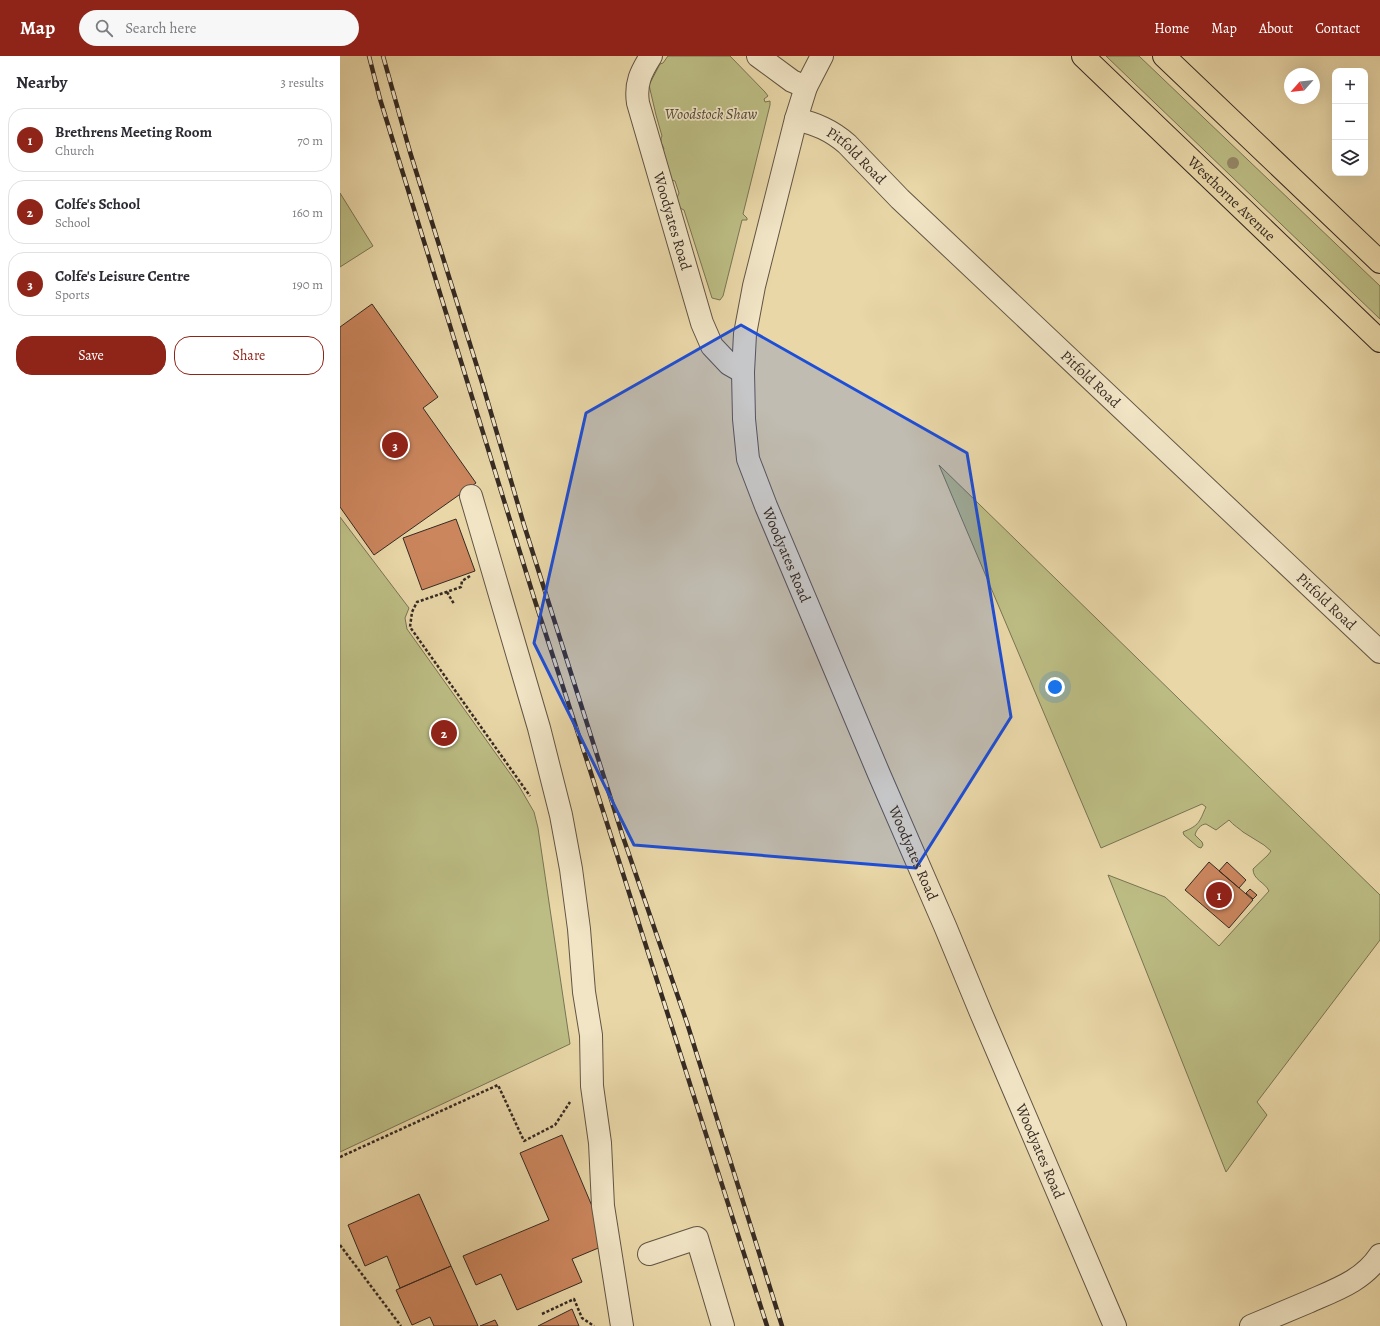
<!DOCTYPE html>
<html lang="en">
<head>
<meta charset="utf-8">
<style>
	:root { --surface:#fff; --page:#f7f7f7; --text:#2b2b33; --muted:#7c7c81; --line:#e1e1e2; --accent:#8f2418 }
	body { margin:0; font-family:Alegreya,serif; background:var(--page); color:var(--text) }
	.controls { position:absolute; right:12px; top:12px; display:grid; overflow:hidden; border-radius:8px; box-shadow:0 4px 16px #0002 }
	.controls button { width:36px; height:36px; display:grid; place-items:center; padding:0; border:0; border-bottom:1px solid var(--line); background:var(--surface); color:var(--text); font:20px sans-serif }
	.compass { position:absolute; left:944px; top:12px; width:36px; height:36px; border-radius:50%; background:var(--surface); box-shadow:0 4px 16px #0002; rotate:243deg }
	.you { position:absolute; left:715px; top:631px; width:14px; height:14px; margin:-10px; border:3px solid #fff; border-radius:50%; background:#1a73e8; box-shadow:0 0 0 6px #1a73e833 }
	.badge { display:grid; place-items:center; width:26px; height:26px; border-radius:50%; background:var(--accent); color:#fff; font-size:13px; font-weight:700 }
	.pin { position:absolute; translate:-50% -50%; border:2px solid #fff; box-shadow:0 1px 4px #0006 }
	.list { margin:0; padding:0; list-style:none }
	h2 { display:flex; justify-content:space-between; align-items:center; height:52px; margin:0; padding:0 16px; font-size:17px }
	h2 small { font-size:13px; font-weight:400; color:var(--muted) }
	.list li { display:grid; grid-template-columns:26px 1fr auto; gap:12px; align-items:center; box-sizing:border-box; height:64px; margin:0 8px 8px; padding:0 8px; border:1px solid var(--line); border-radius:16px }
	.list b { display:block; font-size:15px; white-space:nowrap }
	.list p { margin:0; font-size:13px; white-space:nowrap; color:var(--muted) }
	.list em { font-size:13px; font-style:normal; color:var(--muted) }
	.actions { display:flex; gap:8px; padding:12px 16px }
	.actions a { flex:1; padding:9px 0; border:1px solid var(--accent); border-radius:16px; text-align:center; font-size:14px; color:var(--accent) }
	.actions .main { background:var(--accent); color:#fff }
	.icon { flex:none; width:22px; height:22px; fill:none; stroke:currentColor; stroke-width:2; stroke-linecap:round; stroke-linejoin:round }
	.map { position:relative; flex:none; width:1040px; height:1270px; overflow:hidden }
	header { display:flex; align-items:center; gap:24px; box-sizing:border-box; height:56px; padding:0 20px; background:var(--accent); color:#fff }
	header strong { font-size:19px }
	nav { display:flex; gap:22px; margin-inline-start:auto; font-size:14px }
	.search { width:280px; height:36px; background:var(--page); display:flex; align-items:center; gap:10px; box-sizing:border-box; padding:0 14px; border-radius:22px; color:var(--muted); font-size:15px }
	main { display:flex }
	aside { flex:1; background:var(--surface) }
	.map>svg:first-child { display:block }
	.green { fill:#bcbd84; stroke:#787454 }
	.building { fill:#cc865e; stroke:#352a23 }
	.lines { fill:none; stroke-linecap:round; stroke-linejoin:round }
	.minor-casing { stroke:#625544; stroke-width:24 }
	.highway-casing { stroke:#352a23; stroke-width:24 }
	.path { stroke:#352a23; stroke-width:2.5; stroke-dasharray:3 2; stroke-linecap:butt }
	.minor { stroke:#f1e5c6; stroke-width:22 }
	.highway { stroke:#e9d7a8; stroke-width:22 }
	.rail-casing { stroke:#352a23; stroke-width:4.5 }
	.rail { stroke:#f1e5c6; stroke-width:3; stroke-dasharray:9; stroke-linecap:butt }
	.tree { fill:#958869 }
	.marked { fill:#1d4ed8; fill-opacity:0.2; stroke:#1d4ed8; stroke-width:3; stroke-linejoin:round }
	.labels { text-anchor:middle; stroke-width:3.5; stroke-linejoin:round; paint-order:stroke }
	.park-label { font-size:15px; font-style:italic; fill:#504736; stroke:#f1e5c6 }
	.street-label { font-size:15px; fill:#352a23; stroke:#f1e5c6 }
</style>
</head>
<body>
<header>
<strong>Map</strong>
<div class="search"><svg class="icon" aria-label="search" viewBox="0 0 24 24"><circle cx="10" cy="10" r="6"/><path d="M15 15l6 6"/></svg>Search here</div>
<nav><a>Home</a><a>Map</a><a>About</a><a>Contact</a></nav>
</header>
<main>
<aside>
<h2>Nearby<small>3 results</small></h2>
<ul class="list">
<li><span class="badge">1</span><div><b>Brethrens Meeting Room</b><p>Church</p></div><em>70 m</em></li>
<li><span class="badge">2</span><div><b>Colfe's School</b><p>School</p></div><em>160 m</em></li>
<li><span class="badge">3</span><div><b>Colfe's Leisure Centre</b><p>Sports</p></div><em>190 m</em></li>
</ul>
<div class="actions"><a class="main">Save</a><a>Share</a></div>
</aside>
<div class="map">
<svg width="1040" height="1270" viewBox="0 0 1040 1270">
	<rect width="100%" height="100%" fill="#e9d7a8"/>
	<filter id="stains"><feTurbulence type="fractalNoise" baseFrequency=".005" numOctaves="4"/><feColorMatrix values="0 0 0 0 .2 0 0 0 0 .09 0 0 0 0 .02 0 0 0 .5 -.17"/></filter>
	<radialGradient id="worn" r=".72"><stop offset=".6" stop-color="#630" stop-opacity="0"/><stop offset="1" stop-color="#630" stop-opacity=".3"/></radialGradient>
	<path class="green" d="M328,0H390L425,36L428,40L424,43L425,46L430,45V49L403,158L407,162V164H402L383,240L380,244L372,242L344,154L338,151L336,144L339,137L335,125L331,124L322,96L324,93L322,88H321V82L322,80L316,59L309,29L320,8L323,7Z
		M766,0H799L1040,230V263Z
		M0,137L33,190L0,211Z
		M599,409L1040,839V884L917,1046L927,1059L886,1116L768,819L825,841L879,890L929,835C925,826 913,824 913,813L928,799L931,795L924,789L903,776C900,773 893,769 889,764L876,774L866,768C861,768 856,774 855,779L862,786L863,789L861,792L858,791L844,779L843,776C860,769 859,766 866,751L862,748L761,792Z
		M0,461L69,552L65,562L67,573L179,730L194,756L198,772L230,988L0,1096Z"/>
	<path class="building" d="M32,248L98,341L83,352L136,427L34,499L0,451V271Z
		M116,463L135,515L82,534L63,482Z
		M869,806L913,844L889,872L845,834Z
		M887,806L906,824L899,832L879,815Z
		M910,833L917,839L913,843L906,837Z
		M222,1079L268,1188L232,1203L242,1226L177,1254L161,1218L136,1229L123,1200L209,1164L180,1097Z
		M79,1138L111,1210L60,1232L47,1200L25,1210L8,1169Z
		M111,1210L138,1270H94L90,1261L72,1269L56,1234Z
		M232,1253L239,1270H198Z
		M155,1264L158,1270H140Z"/>
	<g class="lines">
		<defs>
			<g id="minor">
				<path id="s1" d="M311,0C301,16 295,27 298,47L362,267L372,290L389,308L403,316"/>
				<path d="M418,0L452,25L466,31"/>
				<path id="s2" d="M482,0L466,31L456,63L414,230L405,278L403,316L404,363L408,403L426,450L539,718L605,870L641,957L775,1270"/>
				<path id="s3" d="M456,63C476,68 491,74 507,88L560,143L1040,596"/>
				<path d="M131,440L199,672L221,759L231,813L239,873L244,936L251,979L252,1030L260,1087L263,1150L282,1270"/>
				<path d="M309,1198L357,1182L383,1270"/>
				<path d="M911,1270C930,1262 949,1254 968,1246C995,1234 1023,1225 1040,1199"/>
			</g>
			<g id="highway">
				<path id="s4" d="M743,0L1040,285"/>
				<path d="M824,0L1040,206"/>
			</g>
		</defs>
		<use href="#minor" class="minor-casing"/>
		<use href="#highway" class="highway-casing"/>
		<path class="path" d="M130,520L122,525L121,531L77,546L72,556L70,571L190,740
			M107,536L114,548
			M0,1101L158,1029L184,1085L215,1069L230,1046
			M0,1189L61,1270
			M202,1258L234,1243L242,1262L254,1270"/>
		<use href="#minor" class="minor"/>
		<use href="#highway" class="highway"/>
		<defs>
			<path id="rail" d="M29,0L40,43L195,545L250,714L427,1270
				M43,0L70,96L144,333L184,469L283,781L347,967L442,1270"/>
		</defs>
		<use href="#rail" class="rail-casing"/>
		<use href="#rail" class="rail"/>
	</g>
	<circle class="tree" cx="893" cy="107" r="6"/>
	<path class="marked" d="M401,269L627,397L671,661L576,812L294,789L194,587L246,357Z"/>
	<g class="labels">
		<g class="park-label">
			<text x="371" y="63">Woodstock Shaw</text>
		</g>
		<g class="street-label">
			<text dy="5" stroke="none"><textPath href="#s3" startOffset="72">Pitfold Road</textPath></text>
			<text dy="5" stroke="none"><textPath href="#s4" startOffset="206">Westhorne Avenue</textPath></text>
			<text dy="5" stroke="none"><textPath href="#s1" startOffset="173">Woodyates Road</textPath></text>
			<text dy="5" stroke="none"><textPath href="#s3" startOffset="396">Pitfold Road</textPath></text>
			<text dy="5" stroke="none"><textPath href="#s2" startOffset="518">Woodyates Road</textPath></text>
			<text dy="5" stroke="none"><textPath href="#s3" startOffset="720">Pitfold Road</textPath></text>
			<text dy="5" stroke="none"><textPath href="#s2" startOffset="842">Woodyates Road</textPath></text>
			<text dy="5" stroke="none"><textPath href="#s2" startOffset="1166">Woodyates Road</textPath></text>
		</g>
	</g>
	<rect width="100%" height="100%" filter="url(#stains)"/>
	<rect width="100%" height="100%" fill="url(#worn)"/>
</svg>
<div class="controls">
<button>+</button>
<button>−</button>
<button><svg class="icon" aria-label="layers" viewBox="0 0 24 24"><path d="M12 4l9 5-9 5-9-5zM3 14l9 5 9-5"/></svg></button>
</div>
<svg class="compass" viewBox="-18 -18 36 36"><path d="M0-13l5 13h-10z" fill="#e53935"/><path d="M0 13l5-13h-10z" fill="#7c7c81"/></svg>
<div class="you"></div>
<div class="pin badge" style="left:879px;top:839px">1</div>
<div class="pin badge" style="left:104px;top:677px">2</div>
<div class="pin badge" style="left:55px;top:389px">3</div>
</div>
</main>
</body>
</html>
